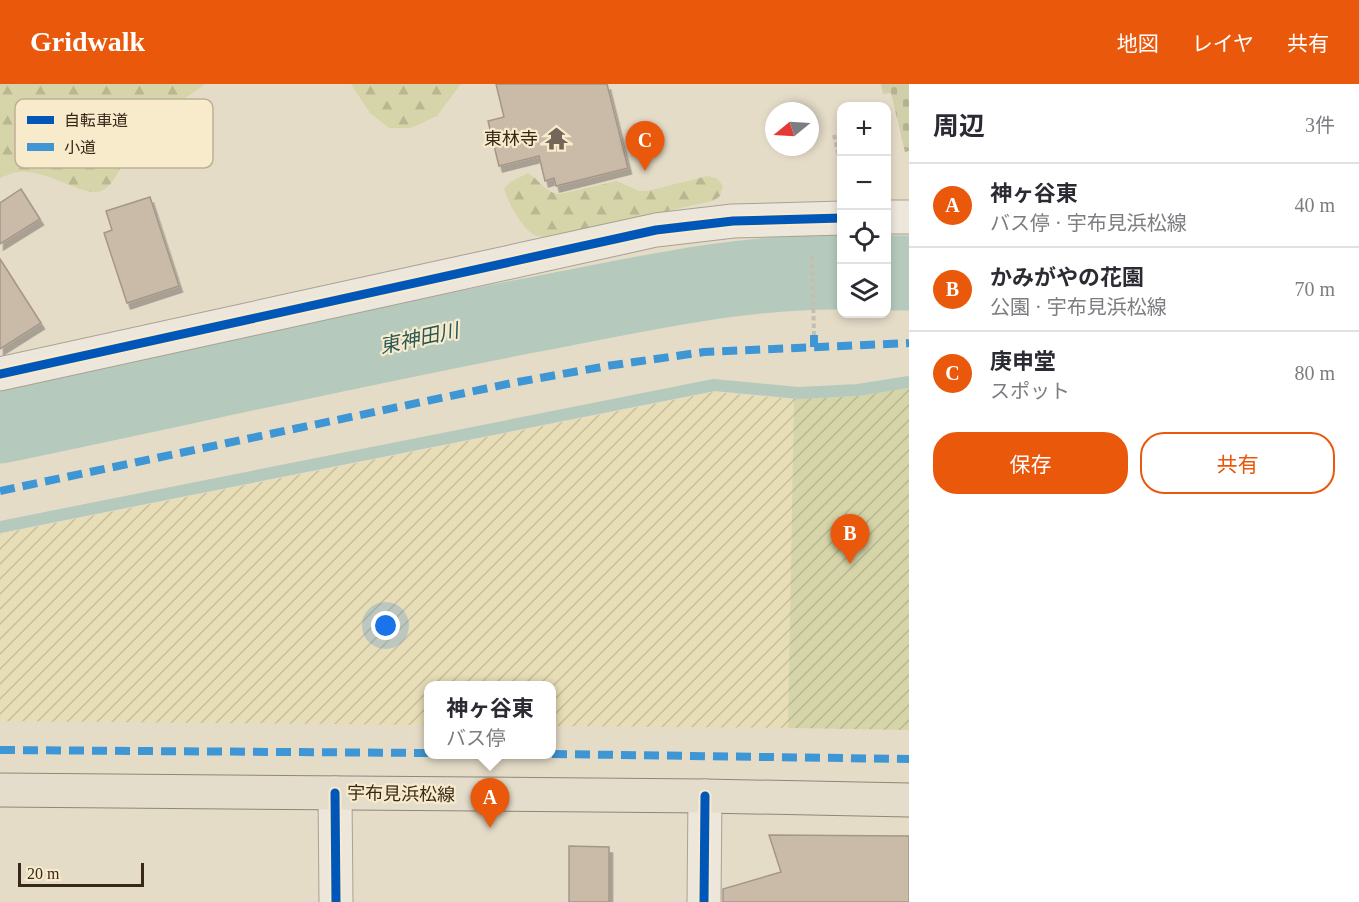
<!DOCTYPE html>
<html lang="ja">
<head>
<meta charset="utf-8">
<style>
	:root { --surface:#fff; --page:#f2f2f3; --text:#2b2b33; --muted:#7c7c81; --line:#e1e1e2; --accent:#ea580c }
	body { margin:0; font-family:"Times New Roman","Noto Sans JP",serif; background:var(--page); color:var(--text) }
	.controls { position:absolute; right:18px; top:18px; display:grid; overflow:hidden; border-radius:12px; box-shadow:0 3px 9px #0003 }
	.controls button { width:54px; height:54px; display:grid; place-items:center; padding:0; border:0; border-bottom:2px solid var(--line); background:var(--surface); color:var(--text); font:30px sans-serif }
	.compass { position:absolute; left:765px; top:18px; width:54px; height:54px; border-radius:50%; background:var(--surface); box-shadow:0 3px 9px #0003; rotate:252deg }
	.scale { position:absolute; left:18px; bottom:15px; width:126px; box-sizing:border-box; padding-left:6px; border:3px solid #38281a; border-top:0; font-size:16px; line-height:21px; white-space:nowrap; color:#38281a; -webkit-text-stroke:4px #f8ebcb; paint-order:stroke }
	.you { position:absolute; left:386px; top:542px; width:21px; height:21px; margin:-15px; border:4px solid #fff; border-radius:50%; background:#1a73e8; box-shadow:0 0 0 9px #1a73e833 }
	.badge { display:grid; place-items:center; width:39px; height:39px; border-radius:50%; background:var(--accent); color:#fff; font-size:20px; font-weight:700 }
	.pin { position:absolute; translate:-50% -50px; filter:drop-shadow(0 2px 3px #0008) }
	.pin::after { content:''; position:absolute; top:32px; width:21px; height:18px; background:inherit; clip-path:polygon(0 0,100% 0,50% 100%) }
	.popup { position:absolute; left:424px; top:597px; width:132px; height:78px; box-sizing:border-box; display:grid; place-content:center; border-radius:12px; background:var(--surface); filter:drop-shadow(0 2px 4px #0005); font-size:20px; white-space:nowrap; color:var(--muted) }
	.popup b { font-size:22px; color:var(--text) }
	.popup::after { content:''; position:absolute; left:50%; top:100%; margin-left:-12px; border:12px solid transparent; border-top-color:var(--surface) }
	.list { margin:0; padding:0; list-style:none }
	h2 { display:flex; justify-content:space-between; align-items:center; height:78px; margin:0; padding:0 24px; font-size:26px }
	h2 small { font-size:20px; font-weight:400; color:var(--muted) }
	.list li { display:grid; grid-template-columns:39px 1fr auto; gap:18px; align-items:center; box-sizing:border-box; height:84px; padding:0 24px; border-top:2px solid var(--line) }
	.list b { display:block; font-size:22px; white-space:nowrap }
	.list p { margin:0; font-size:20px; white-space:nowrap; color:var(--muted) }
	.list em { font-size:20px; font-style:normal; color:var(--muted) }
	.actions { display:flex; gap:12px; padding:18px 24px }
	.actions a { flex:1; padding:14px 0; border:2px solid var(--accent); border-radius:24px; text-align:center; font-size:21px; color:var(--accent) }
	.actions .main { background:var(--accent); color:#fff }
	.icon { flex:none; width:33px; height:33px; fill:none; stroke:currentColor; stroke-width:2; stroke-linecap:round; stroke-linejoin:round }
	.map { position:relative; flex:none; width:909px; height:818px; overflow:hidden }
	header { display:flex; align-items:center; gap:36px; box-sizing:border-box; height:84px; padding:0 30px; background:var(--accent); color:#fff }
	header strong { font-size:28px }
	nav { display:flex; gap:33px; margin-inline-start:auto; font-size:21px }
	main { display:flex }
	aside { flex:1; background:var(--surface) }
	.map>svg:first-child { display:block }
	.farmland { fill:url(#farmland-furrows) }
	.forest { fill:url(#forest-firs) }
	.cemetery { fill:url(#cemetery-stones) }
	.garden { fill:url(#garden-furrows) }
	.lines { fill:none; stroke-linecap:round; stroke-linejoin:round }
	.stream { stroke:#b5cabd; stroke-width:12 }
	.river { stroke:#b5cabd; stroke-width:75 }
	.building { fill:#cabaa8; stroke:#a59788; stroke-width:1.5; filter:url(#shadow) }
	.minor-casing { stroke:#a9a192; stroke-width:35 }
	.major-casing { stroke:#8f8679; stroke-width:35 }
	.path { stroke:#c4bdb2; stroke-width:4; stroke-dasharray:4.5 3; stroke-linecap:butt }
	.minor { stroke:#ece6db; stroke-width:33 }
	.major { stroke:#e4ddcb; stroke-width:33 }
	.quiet { stroke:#3e96d4; stroke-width:8; stroke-dasharray:15 8; stroke-linecap:butt }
	.cycleway-casing { stroke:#f8ebcb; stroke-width:13 }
	.cycleway { stroke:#0057b8; stroke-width:9 }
	.labels { text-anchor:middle; stroke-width:4.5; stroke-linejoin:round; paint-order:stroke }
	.poi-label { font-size:18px; fill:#38281a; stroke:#f8ebcb; text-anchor:end }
	.street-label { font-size:18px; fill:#38281a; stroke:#f8ebcb }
	.water-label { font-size:20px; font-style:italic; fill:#285956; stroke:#f8ebcb }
	.key { fill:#f8ebcb; stroke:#beb096; stroke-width:1.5 }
	.key-label { font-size:16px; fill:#38281a }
</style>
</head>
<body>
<header>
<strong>Gridwalk</strong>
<nav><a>地図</a><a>レイヤ</a><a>共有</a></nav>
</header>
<main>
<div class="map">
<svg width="909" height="818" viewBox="0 0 909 818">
	<defs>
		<pattern id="farmland-furrows" width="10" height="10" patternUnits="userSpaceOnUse" patternTransform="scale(1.5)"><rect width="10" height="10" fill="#e7ddb6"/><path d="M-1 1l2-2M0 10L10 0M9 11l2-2" fill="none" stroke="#c7be9c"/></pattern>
		<pattern id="forest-firs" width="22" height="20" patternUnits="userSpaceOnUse" patternTransform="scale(1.5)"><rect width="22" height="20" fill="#d6d5a9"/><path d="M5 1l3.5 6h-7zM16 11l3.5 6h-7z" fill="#b8b791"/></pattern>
		<pattern id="cemetery-stones" width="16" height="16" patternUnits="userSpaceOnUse" patternTransform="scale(1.5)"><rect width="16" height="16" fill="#d0cfa9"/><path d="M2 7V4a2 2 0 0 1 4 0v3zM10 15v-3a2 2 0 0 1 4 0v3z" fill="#b3b291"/></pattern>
		<pattern id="garden-furrows" width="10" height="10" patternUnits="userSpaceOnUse" patternTransform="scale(1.5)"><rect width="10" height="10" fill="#d6d5a9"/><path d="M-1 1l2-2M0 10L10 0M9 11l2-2" fill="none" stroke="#b8b791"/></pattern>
		<filter id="shadow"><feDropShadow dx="3.5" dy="6" stdDeviation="0" flood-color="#0004"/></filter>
	</defs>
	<rect width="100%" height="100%" fill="#e5dcc8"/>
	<path class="farmland" d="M714,308L794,315L788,644L552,642V602H428V641L0,637V450Z"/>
	<path class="forest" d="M0,0H205C183,17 154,33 136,54C124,69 117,106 97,108C90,109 82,106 75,103C58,97 37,86 18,88C12,89 5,92 0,94Z
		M351,0H461L437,32L411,44H389L370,29Z
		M528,89C541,97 545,109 560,110L617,97L639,107H647L707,92L717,94L723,102L720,112L713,117L546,153C543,153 540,153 537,152C523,148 508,118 504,105L510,98Z"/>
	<path class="cemetery" d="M881,0H909V67L905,68L891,9L883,10Z"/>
	<path class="garden" d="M909,304V646L788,644L794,315L859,312Z"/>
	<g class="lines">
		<path class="stream" d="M0,443L714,301L798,309L858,306L909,298"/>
		<path class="river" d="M886,189H909
			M0,342C179,305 357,264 537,230C637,211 739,187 842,188"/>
	</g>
	<path class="building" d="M496,0H607L628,84L556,102L554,94L545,97L539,72L499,82L488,37L504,33Z
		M21,105L40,135L0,160V119Z
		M150,113L179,202L127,219L104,149L112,146L106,127Z
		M0,175L41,239L0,265Z
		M769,751L909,752V818H723V805L781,788Z
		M569,762L609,763V818H569Z"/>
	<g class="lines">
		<defs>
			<path id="minor" d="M886,133H909
				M0,290L656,146L733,137L842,134
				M335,709L336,818
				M704,818L705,712"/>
			<path id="major" d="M0,706L705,712L909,716"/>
		</defs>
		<use href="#minor" class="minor-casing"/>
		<use href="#major" class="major-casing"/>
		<path class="path" d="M834,51L842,85
			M812,172L814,251"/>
		<use href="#minor" class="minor"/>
		<use href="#major" class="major"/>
		<path class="quiet" d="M814,251V263
			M0,407L512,299L607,282L704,268L909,259
			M0,666L428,669
			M552,670L909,675"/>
		<defs>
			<path id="cycleway" d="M0,290L656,146L733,137L842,134
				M335,709L336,818
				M704,818L705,712"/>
		</defs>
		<use href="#cycleway" class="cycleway-casing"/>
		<use href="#cycleway" class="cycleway"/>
	</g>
	<defs>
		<symbol id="temple-bare" viewBox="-9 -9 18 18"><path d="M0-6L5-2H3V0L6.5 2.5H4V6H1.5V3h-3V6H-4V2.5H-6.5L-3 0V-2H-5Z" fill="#756757" stroke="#f8ebcb" stroke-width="2.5" paint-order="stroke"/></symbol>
	</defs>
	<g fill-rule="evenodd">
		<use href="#temple-bare" x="540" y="38" width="33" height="33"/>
	</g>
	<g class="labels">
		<g class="poi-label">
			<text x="538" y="61">東林寺</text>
		</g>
		<g class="street-label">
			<text transform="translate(401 710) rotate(1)" y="6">宇布見浜松線</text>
		</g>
		<g class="water-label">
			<text transform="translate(419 254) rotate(-12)" y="7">東神田川</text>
		</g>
	</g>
	<rect x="15" y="15" width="198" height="69" rx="9" class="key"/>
	<rect x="27" y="32" width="27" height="8" fill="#0057b8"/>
	<rect x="27" y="59" width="27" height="8" fill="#3e96d4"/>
	<g class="key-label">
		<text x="64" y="42">自転車道</text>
		<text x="64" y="69">小道</text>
	</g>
</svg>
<div class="controls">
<button>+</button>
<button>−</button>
<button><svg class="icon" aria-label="locate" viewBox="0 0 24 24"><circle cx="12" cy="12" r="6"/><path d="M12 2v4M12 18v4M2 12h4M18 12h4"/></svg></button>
<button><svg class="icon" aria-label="layers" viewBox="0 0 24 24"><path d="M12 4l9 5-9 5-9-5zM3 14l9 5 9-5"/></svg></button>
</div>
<svg class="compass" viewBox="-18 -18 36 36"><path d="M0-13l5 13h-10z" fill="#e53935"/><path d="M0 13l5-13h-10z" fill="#7c7c81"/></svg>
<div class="scale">20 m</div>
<div class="you"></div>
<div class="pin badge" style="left:490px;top:744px">A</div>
<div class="popup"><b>神ヶ谷東</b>バス停</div>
<div class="pin badge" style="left:850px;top:480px">B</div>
<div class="pin badge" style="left:645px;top:87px">C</div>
</div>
<aside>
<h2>周辺<small>3件</small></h2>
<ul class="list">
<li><span class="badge">A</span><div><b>神ヶ谷東</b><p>バス停 · 宇布見浜松線</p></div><em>40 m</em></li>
<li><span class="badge">B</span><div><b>かみがやの花園</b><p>公園 · 宇布見浜松線</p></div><em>70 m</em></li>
<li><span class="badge">C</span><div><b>庚申堂</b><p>スポット</p></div><em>80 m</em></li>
</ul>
<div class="actions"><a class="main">保存</a><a>共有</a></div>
</aside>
</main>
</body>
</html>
